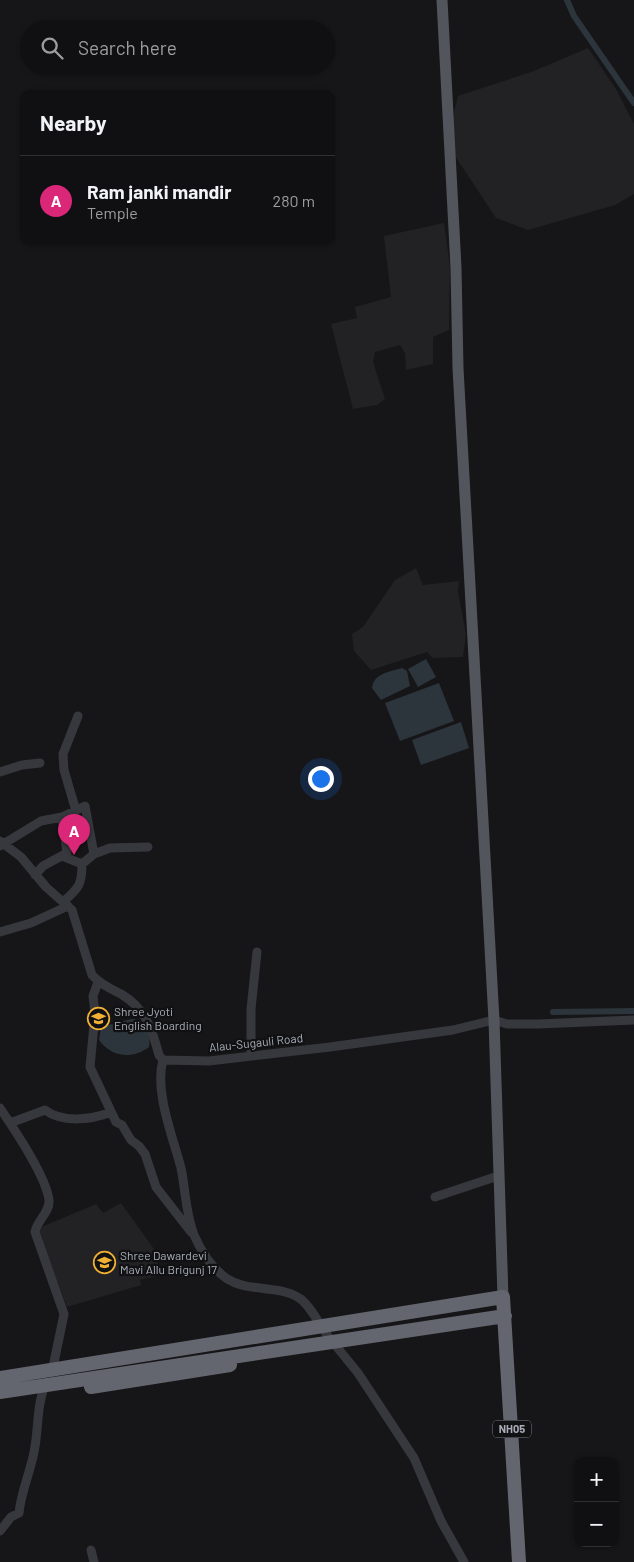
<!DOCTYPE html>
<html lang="en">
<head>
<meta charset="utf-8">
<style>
	:root { --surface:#101012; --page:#1e1e20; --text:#f1f3f6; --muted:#9c9d9f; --line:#303032; --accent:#db2777 }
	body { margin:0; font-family:Barlow,sans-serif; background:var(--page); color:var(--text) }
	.controls { position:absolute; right:15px; bottom:15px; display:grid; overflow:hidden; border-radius:10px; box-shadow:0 1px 4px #0004 }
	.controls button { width:45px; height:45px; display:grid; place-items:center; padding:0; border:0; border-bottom:1px solid var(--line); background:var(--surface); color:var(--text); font:25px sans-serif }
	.you { position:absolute; left:320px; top:778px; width:18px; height:18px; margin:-12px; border:4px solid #fff; border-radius:50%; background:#1a73e8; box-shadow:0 0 0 8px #1a73e833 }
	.badge { display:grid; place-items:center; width:32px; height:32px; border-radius:50%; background:var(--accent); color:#fff; font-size:16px; font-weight:700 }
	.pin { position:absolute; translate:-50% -41px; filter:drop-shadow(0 1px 2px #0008) }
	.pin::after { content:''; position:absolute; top:26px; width:18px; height:15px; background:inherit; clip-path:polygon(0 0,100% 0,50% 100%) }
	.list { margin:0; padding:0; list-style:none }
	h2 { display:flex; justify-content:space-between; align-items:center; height:65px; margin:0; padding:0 20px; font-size:21px }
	h2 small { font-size:16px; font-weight:400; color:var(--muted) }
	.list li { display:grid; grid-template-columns:32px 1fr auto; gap:15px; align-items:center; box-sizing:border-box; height:90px; padding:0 20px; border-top:1px solid var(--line) }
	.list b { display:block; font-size:19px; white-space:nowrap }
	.list p { margin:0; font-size:16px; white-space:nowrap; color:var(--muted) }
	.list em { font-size:16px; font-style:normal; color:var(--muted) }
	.icon { flex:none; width:28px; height:28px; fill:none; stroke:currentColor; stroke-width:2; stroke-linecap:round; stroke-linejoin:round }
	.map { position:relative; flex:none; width:634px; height:1562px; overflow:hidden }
	.search { position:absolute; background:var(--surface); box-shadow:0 1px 4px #0004; left:20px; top:20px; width:315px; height:55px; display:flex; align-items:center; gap:12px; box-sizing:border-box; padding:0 18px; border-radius:28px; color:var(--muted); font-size:19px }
	.panel { position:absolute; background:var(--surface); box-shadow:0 1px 4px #0004; left:20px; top:90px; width:315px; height:155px; border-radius:10px }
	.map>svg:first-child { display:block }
	.built { fill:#222225 }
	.water { fill:#2c353c }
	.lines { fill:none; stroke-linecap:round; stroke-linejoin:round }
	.canal { stroke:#2c353c; stroke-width:6 }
	.minor { stroke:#37383d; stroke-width:9 }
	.major { stroke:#53555c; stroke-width:11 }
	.highway { stroke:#63666e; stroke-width:14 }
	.labels { text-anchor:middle; stroke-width:4.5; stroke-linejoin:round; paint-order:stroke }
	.shield { fill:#111113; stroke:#7b7e86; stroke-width:1 }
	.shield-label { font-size:11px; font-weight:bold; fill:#a8adb8 }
	.poi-label { font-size:12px; fill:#a8adb8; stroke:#111113; text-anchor:start }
	.street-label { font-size:12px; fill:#a8adb8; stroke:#111113 }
</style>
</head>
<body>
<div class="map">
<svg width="634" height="1562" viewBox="0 0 634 1562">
	<rect width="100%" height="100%" fill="#161618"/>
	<path class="built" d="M588,48L616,89L634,124V194L615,205L528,230L496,218L455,156L452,120L458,96L534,71Z
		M444,223L450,267L449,330L433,337V364L406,370L405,353L400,345L375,352L373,362L385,399L377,405L353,409L331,324L357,318L355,307L391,297L384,236Z
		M416,568L423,585L459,581L458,592L466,634L463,657L433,658L427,652L371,670L354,651L352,634L363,627L395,580Z
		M121,1203L154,1249L161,1275L140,1280L141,1285L67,1307L37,1229L96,1204L103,1213Z"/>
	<path class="water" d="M426,659L436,677L418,687L408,669Z
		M402,668L407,671L410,686L381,700L372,688C374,673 389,672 402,668Z
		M439,683L454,721L400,741L385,703Z
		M461,722L469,748L421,765L412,740Z
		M132,1019C146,1020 151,1035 149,1047C132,1060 111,1057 99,1040L101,1027Z"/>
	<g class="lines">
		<path class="canal" d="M567,0L574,16L634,103
			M553,1012L634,1011"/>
		<path class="minor" d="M0,772L22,765L40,763
			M76,811L64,770L63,754L78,716
			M0,841L21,857L46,887L72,910L92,975C100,984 111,989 121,994C145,1008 152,1029 159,1055L163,1060L209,1061L330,1047L453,1030L494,1020L507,1024H538L634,1020
			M0,846L41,821L62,817L85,806L94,854L82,864C82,885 79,888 63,902
			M94,854L110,848L148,847
			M62,856L82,864
			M35,875L43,866L67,853L62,817
			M0,932L31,923L68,906
			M98,982L93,996L95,1014L90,1067L116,1122L122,1125L131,1140L139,1146L145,1154L156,1187L191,1232
			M251,1056V1009L257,952
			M163,1060C154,1091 173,1137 181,1168C186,1192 185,1211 194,1235C201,1251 212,1268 226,1278C248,1293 277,1284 299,1298C310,1304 322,1330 331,1340
			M0,1108C14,1129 46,1176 49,1200C50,1213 37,1220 35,1232L64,1314L52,1372
			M10,1123L45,1110C62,1123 91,1120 111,1112
			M435,1197L498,1176
			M336,1346L358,1373L414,1458L441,1521L464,1562
			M0,1531L11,1517L19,1513C21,1492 30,1473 34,1452C39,1429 36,1405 46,1383
			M91,1550L94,1562"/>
		<path class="major" d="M442,0L456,268L458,368L494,1020L503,1297"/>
		<path class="highway" d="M0,1378L503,1297L519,1562
			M91,1387L230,1365
			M0,1392L505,1316"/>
	</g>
	<defs>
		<symbol id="school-ring" viewBox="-11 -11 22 22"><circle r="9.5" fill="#111113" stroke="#f2b134" stroke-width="1.5"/><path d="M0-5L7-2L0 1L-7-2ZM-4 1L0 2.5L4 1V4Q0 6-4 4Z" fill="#f2b134"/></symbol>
	</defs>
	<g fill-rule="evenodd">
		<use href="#school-ring" x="86" y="1006" width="25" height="25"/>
		<use href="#school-ring" x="92" y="1250" width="25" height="25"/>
	</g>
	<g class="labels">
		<rect class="shield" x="493" y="1420.5" width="38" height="17" rx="4"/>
		<g class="shield-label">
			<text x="512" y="1433">NH05</text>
		</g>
		<g class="poi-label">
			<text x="114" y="1016">Shree Jyoti<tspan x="114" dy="14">English Boarding</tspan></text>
			<text x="120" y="1260">Shree Dawardevi<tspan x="120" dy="14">Mavi Allu Brigunj 17</tspan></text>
		</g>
		<g class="street-label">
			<text transform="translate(256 1043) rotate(-6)" y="4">Alau-Sugauli Road</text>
		</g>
	</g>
</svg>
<div class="controls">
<button>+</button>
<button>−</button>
</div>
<div class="you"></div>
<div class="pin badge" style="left:74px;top:855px">A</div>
<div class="search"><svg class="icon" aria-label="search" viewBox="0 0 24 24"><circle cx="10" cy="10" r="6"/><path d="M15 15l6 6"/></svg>Search here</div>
<section class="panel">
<h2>Nearby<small></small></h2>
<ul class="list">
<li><span class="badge">A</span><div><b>Ram janki mandir</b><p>Temple</p></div><em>280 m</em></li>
</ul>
</section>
</div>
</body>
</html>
